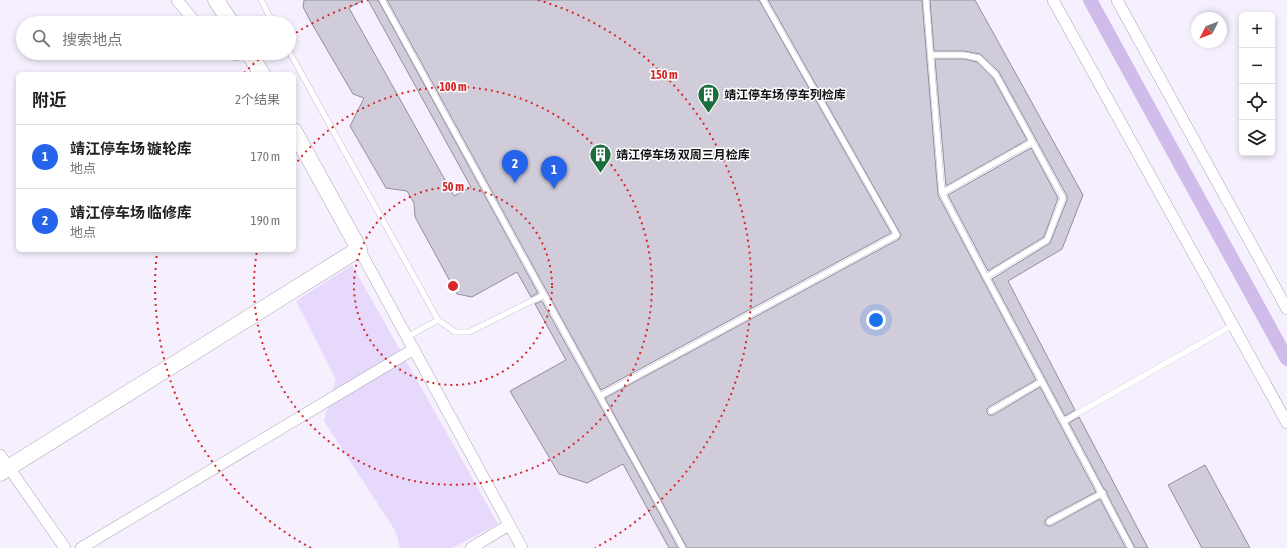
<!DOCTYPE html>
<html lang="zh">
<head>
<meta charset="utf-8">
<style>
	:root { --surface:#fff; --page:#f6f6f6; --text:#222; --muted:#767676; --line:#e0e0e0; --accent:#2563eb }
	body { margin:0; font-family:"Asap Condensed","Noto Sans SC",sans-serif; background:var(--page); color:var(--text) }
	.controls { position:absolute; right:12px; top:12px; display:grid; overflow:hidden; border-radius:6px; box-shadow:0 2px 6px #0003 }
	.controls button { width:36px; height:36px; display:grid; place-items:center; padding:0; border:0; border-bottom:1px solid var(--line); background:var(--surface); color:var(--text); font:20px sans-serif }
	.compass { position:absolute; left:1191px; top:12px; width:36px; height:36px; border-radius:50%; background:var(--surface); box-shadow:0 2px 6px #0003; rotate:228deg }
	.you { position:absolute; left:876px; top:320px; width:14px; height:14px; margin:-10px; border:3px solid #fff; border-radius:50%; background:#1a73e8; box-shadow:0 0 0 6px #1a73e833 }
	.badge { display:grid; place-items:center; width:26px; height:26px; border-radius:50%; background:var(--accent); color:#fff; font-size:13px; font-weight:700 }
	.pin { position:absolute; translate:-50% -33px; filter:drop-shadow(0 1px 2px #0008) }
	.pin::after { content:''; position:absolute; top:21px; width:14px; height:12px; background:inherit; clip-path:polygon(0 0,100% 0,50% 100%) }
	.list { margin:0; padding:0; list-style:none }
	h2 { display:flex; justify-content:space-between; align-items:center; height:52px; margin:0; padding:0 16px; font-size:17px }
	h2 small { font-size:13px; font-weight:400; color:var(--muted) }
	.list li { display:grid; grid-template-columns:26px 1fr auto; gap:12px; align-items:center; box-sizing:border-box; height:64px; padding:0 16px; border-top:1px solid var(--line) }
	.list b { display:block; font-size:15px; white-space:nowrap }
	.list p { margin:0; font-size:13px; white-space:nowrap; color:var(--muted) }
	.list em { font-size:13px; font-style:normal; color:var(--muted) }
	.icon { flex:none; width:22px; height:22px; fill:none; stroke:currentColor; stroke-width:2; stroke-linecap:round; stroke-linejoin:round }
	.map { position:relative; flex:none; width:1287px; height:548px; overflow:hidden }
	.search { position:absolute; background:var(--surface); box-shadow:0 2px 6px #0003; left:16px; top:16px; width:280px; height:44px; display:flex; align-items:center; gap:10px; box-sizing:border-box; padding:0 14px; border-radius:22px; color:var(--muted); font-size:15px }
	.panel { position:absolute; background:var(--surface); box-shadow:0 2px 6px #0003; left:16px; top:72px; width:280px; height:180px; border-radius:6px }
	.map>svg:first-child { display:block }
	.green { fill:#e6d9fb }
	.lines { fill:none; stroke-linecap:round; stroke-linejoin:round }
	.canal { stroke:#cfbcea; stroke-width:14 }
	.building { fill:#d1ccda; stroke:#938e9c }
	.lane-casing { stroke:#aaa5b3; stroke-width:6 }
	.street-casing { stroke:#aaa5b3; stroke-width:12 }
	.secondary-casing { stroke:#aaa5b3; stroke-width:17 }
	.lane { stroke:#fff; stroke-width:5.5 }
	.street { stroke:#fff; stroke-width:11 }
	.secondary { stroke:#fff; stroke-width:16 }
	.ring { fill:none; stroke:#d62828; stroke-width:2; stroke-dasharray:2 4 }
	.labels { text-anchor:middle; stroke-width:3; stroke-linejoin:round; paint-order:stroke }
	.poi-label { font-size:12px; font-weight:bold; fill:#141217; stroke:#fff; text-anchor:start }
	.centre { fill:#d62828; stroke:#fff; stroke-width:2 }
	.ring-label { font-size:12px; text-anchor:middle; font-weight:bold; fill:#d62828; stroke:#fff; stroke-width:3; stroke-linejoin:round; paint-order:stroke }
</style>
</head>
<body>
<div class="map">
<svg width="1287" height="548" viewBox="0 0 1287 548">
	<rect width="100%" height="100%" fill="#f5effe"/>
	<path class="green" d="M352,265L498,524L452,548H400L396,532L324,421L336,379L296,301Z"/>
	<g class="lines">
		<path class="canal" d="M1090,0L1287,359"/>
	</g>
	<path class="building" d="M304,0H363L349,8L454,196L471,187L368,0H378L538,293L531,297L517,272L472,297L457,294L415,217L414,203L407,191L386,188L350,126L364,98L353,94L312,24L303,7Z
		M387,0H759L891,233L601,390Z
		M768,0H922L938,195L1036,380L989,407L987,409V413L989,415H993L1040,387L1096,492L1047,518L1045,521V524L1048,526H1051L1100,499L1126,548H687L605,398L899,239L901,235Z
		M930,0H975L1083,195L1062,249L1008,281L1075,410L1065,416L992,279L1050,243L1067,200V196L999,72L980,54L964,51H934Z
		M935,59H964L977,62L993,78L1027,140L946,186Z
		M1031,148L1058,198L1044,237L988,271L948,195Z
		M542,301L642,481L678,548H669L623,464L587,483L559,474L510,391L566,360L535,304Z
		M1079,417L1148,548H1135L1107,494V491L1104,489L1069,423Z
		M1205,465L1250,548H1202L1168,485Z"/>
	<g class="lines">
		<defs>
			<path id="lane" d="M261,0L273,23
				M382,0C481,183 583,365 683,548
				M926,0L942,193L986,277
				M289,51L438,320L455,332H469L544,295
				M931,55H964L979,58L996,75L1063,198L1047,240L986,277L1131,548
				M942,193L1032,142
				M407,337L438,320
				M600,396L897,235L763,0
				M991,411L1042,381
				M1064,421L1233,325
				M1049,522L1103,493"/>
			<path id="street" d="M177,0L196,23
				M1053,0L1287,423
				M1117,0L1287,309
				M228,53L236,55L241,53
				M359,249L522,548
				M0,455L65,548
				M81,548L414,349
				M471,548L509,525"/>
			<path id="secondary" d="M216,0L231,23
				M249,53L262,74
				M0,473L359,249L294,131"/>
		</defs>
		<use href="#lane" class="lane-casing"/>
		<use href="#street" class="street-casing"/>
		<use href="#secondary" class="secondary-casing"/>
		<use href="#lane" class="lane"/>
		<use href="#street" class="street"/>
		<use href="#secondary" class="secondary"/>
	</g>
	<g class="ring">
		<circle cx="453" cy="286" r="99"/>
		<path d="M294 166A199 199 0 1 1 257 251"/>
		<path d="M311 548A298 298 0 0 1 157 252M244 73A298 298 0 0 1 265 54M291 36A298 298 0 0 1 368 0M538 0A298 298 0 0 1 595 548"/>
	</g>
	<defs>
		<symbol id="building-pin" viewBox="-11 -11 22 30"><path d="M0 17L-7.5 6A9.5 9.5 0 1 1 7.5 6Z" fill="#1c6d3e" stroke="#fff"/><path d="M-4-6H4V6H1V3H-1V6H-4ZM-2.5-4.3h1.7v1.8h-1.7ZM.8-4.3h1.7v1.8H.8ZM-2.5-1h1.7V.8h-1.7ZM.8-1h1.7V.8H.8Z" fill="#fff"/></symbol>
	</defs>
	<g fill-rule="evenodd">
		<use href="#building-pin" x="696" y="82" width="25" height="34"/>
		<use href="#building-pin" x="588" y="142" width="25" height="34"/>
	</g>
	<g class="labels">
		<g class="poi-label">
			<text x="724" y="99">靖江停车场 停车列检库</text>
			<text x="616" y="159">靖江停车场 双周三月检库</text>
		</g>
	</g>
	<circle cx="453" cy="286" r="6" class="centre"/>
	<g class="ring-label">
		<text x="664" y="79">150 m</text>
		<text x="453" y="91">100 m</text>
		<text x="453" y="191">50 m</text>
	</g>
</svg>
<div class="controls">
<button>+</button>
<button>−</button>
<button><svg class="icon" aria-label="locate" viewBox="0 0 24 24"><circle cx="12" cy="12" r="6"/><path d="M12 2v4M12 18v4M2 12h4M18 12h4"/></svg></button>
<button><svg class="icon" aria-label="layers" viewBox="0 0 24 24"><path d="M12 4l9 5-9 5-9-5zM3 14l9 5 9-5"/></svg></button>
</div>
<svg class="compass" viewBox="-18 -18 36 36"><path d="M0-13l5 13h-10z" fill="#e53935"/><path d="M0 13l5-13h-10z" fill="#767676"/></svg>
<div class="you"></div>
<div class="pin badge" style="left:554px;top:189px">1</div>
<div class="pin badge" style="left:515px;top:183px">2</div>
<div class="search"><svg class="icon" aria-label="search" viewBox="0 0 24 24"><circle cx="10" cy="10" r="6"/><path d="M15 15l6 6"/></svg>搜索地点</div>
<section class="panel">
<h2>附近<small>2个结果</small></h2>
<ul class="list">
<li><span class="badge">1</span><div><b>靖江停车场 镟轮库</b><p>地点</p></div><em>170 m</em></li>
<li><span class="badge">2</span><div><b>靖江停车场 临修库</b><p>地点</p></div><em>190 m</em></li>
</ul>
</section>
</div>
</body>
</html>
